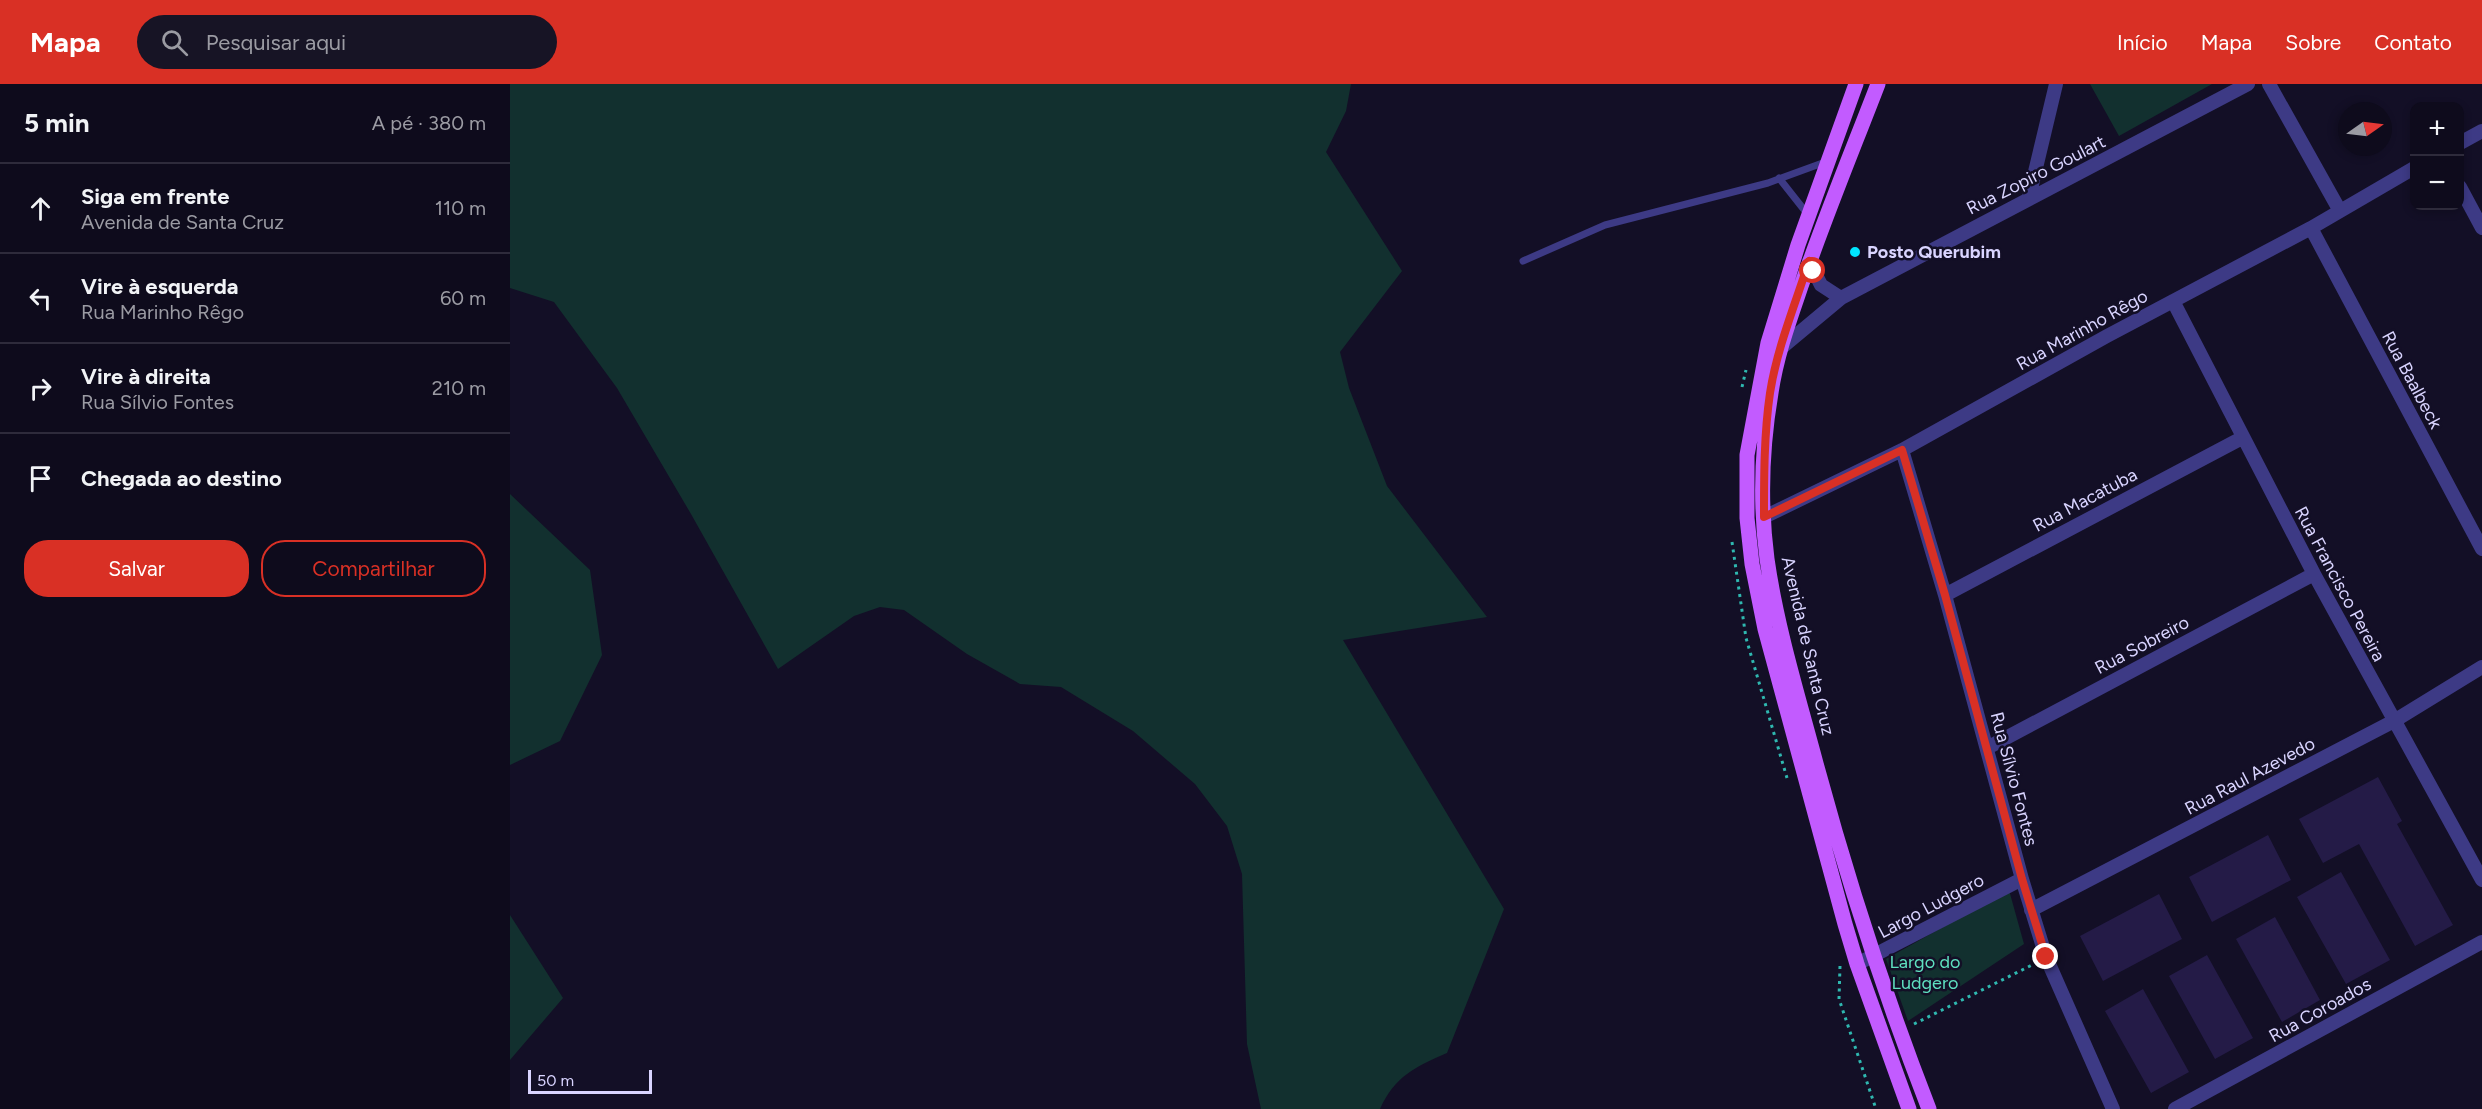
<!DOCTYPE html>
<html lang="pt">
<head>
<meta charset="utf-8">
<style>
	:root { --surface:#0e0b1c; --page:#171425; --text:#f1f3f6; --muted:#9b9ba3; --line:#2e2b3b; --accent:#d93025 }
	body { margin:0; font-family:Figtree,sans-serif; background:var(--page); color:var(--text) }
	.controls { position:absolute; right:18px; top:18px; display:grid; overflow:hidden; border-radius:12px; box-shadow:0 3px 9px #0003 }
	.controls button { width:54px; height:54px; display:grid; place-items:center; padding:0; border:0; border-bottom:2px solid var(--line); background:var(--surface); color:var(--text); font:30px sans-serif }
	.compass { position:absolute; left:1828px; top:18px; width:54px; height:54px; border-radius:50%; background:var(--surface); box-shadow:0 3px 9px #0003; rotate:76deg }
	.scale { position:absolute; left:18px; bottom:15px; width:124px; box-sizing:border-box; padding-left:6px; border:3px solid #d9d4ff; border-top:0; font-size:16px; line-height:21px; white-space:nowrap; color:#d9d4ff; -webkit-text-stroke:4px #130f26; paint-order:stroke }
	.stop { position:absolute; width:18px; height:18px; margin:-14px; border:4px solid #d93025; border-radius:50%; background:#fff }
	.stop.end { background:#d93025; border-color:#fff; box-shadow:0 2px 6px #0008 }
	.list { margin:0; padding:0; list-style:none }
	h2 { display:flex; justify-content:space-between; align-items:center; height:78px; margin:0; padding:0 24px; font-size:26px }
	h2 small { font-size:20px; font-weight:400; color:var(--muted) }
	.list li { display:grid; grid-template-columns:39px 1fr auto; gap:18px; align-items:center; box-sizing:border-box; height:90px; padding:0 24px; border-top:2px solid var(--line) }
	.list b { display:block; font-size:22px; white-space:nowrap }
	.list p { margin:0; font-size:20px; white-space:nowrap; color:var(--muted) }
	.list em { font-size:20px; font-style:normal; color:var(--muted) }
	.actions { display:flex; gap:12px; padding:18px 24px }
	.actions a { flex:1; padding:14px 0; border:2px solid var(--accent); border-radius:24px; text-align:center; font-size:21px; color:var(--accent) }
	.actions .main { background:var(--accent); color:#fff }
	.icon { flex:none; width:33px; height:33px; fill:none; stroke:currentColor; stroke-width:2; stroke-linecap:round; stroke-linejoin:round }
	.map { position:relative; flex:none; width:1972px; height:1025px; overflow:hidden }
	header { display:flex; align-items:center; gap:36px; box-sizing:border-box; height:84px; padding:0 30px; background:var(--accent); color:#fff }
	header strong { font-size:28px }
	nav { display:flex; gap:33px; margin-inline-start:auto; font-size:21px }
	.search { width:420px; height:54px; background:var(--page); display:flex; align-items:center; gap:15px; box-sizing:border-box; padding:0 21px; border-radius:33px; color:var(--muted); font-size:22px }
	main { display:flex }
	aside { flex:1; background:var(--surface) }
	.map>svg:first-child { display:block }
	.green { fill:#12302f }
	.building { fill:#241b47 }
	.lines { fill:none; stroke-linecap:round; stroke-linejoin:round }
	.path { stroke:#2fb8b0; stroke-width:3; stroke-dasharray:3 4.5; stroke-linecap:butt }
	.lane { stroke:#3d3a85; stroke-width:7 }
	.street { stroke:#3d3a85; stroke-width:14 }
	.primary { stroke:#c25bff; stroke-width:15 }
	.route { stroke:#d93025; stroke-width:8 }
	.poi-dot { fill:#00e5ff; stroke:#130f26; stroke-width:2 }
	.labels { text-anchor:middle; stroke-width:5; stroke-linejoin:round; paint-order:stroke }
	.street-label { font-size:18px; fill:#d9d4ff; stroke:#130f26 }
	.poi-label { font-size:18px; font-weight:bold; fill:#d9d4ff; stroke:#130f26; text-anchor:start }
	.park-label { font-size:18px; fill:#5fe0c0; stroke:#130f26 }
</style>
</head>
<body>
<header>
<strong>Mapa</strong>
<div class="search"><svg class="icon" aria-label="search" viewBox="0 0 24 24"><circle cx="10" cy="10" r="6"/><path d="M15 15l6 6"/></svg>Pesquisar aqui</div>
<nav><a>Início</a><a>Mapa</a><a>Sobre</a><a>Contato</a></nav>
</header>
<main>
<aside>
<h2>5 min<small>A pé · 380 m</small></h2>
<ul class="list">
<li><svg class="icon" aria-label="ahead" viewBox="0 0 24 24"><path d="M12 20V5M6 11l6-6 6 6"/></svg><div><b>Siga em frente</b><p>Avenida de Santa Cruz</p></div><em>110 m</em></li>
<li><svg class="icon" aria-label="left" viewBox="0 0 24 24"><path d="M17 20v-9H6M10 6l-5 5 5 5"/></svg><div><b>Vire à esquerda</b><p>Rua Marinho Rêgo</p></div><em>60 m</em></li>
<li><svg class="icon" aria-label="right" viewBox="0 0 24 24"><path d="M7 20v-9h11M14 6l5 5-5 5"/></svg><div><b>Vire à direita</b><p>Rua Sílvio Fontes</p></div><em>210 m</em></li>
<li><svg class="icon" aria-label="arrive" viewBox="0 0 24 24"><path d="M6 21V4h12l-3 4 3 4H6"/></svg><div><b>Chegada ao destino</b></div></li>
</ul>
<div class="actions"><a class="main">Salvar</a><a>Compartilhar</a></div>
</aside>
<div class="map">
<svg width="1972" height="1025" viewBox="0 0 1972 1025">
	<rect width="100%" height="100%" fill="#130f26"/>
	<path class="green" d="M0,0H841L836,27L816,68L892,187L830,268L839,304L877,402L977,533L833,556L994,825L937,969C905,983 885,992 870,1025H751L737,960L732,790L717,742L685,700L623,647L551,603L510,600L457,570L394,526L370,523L344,532L268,585L181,430L107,304L44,218L0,204Z
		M1580,0H1702L1609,52Z
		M0,410L80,486L92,571L50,657L0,681Z
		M1499,806L1514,860L1398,937L1376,875Z
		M0,831L53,914L0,976Z"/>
	<path class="building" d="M1868,693L1892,737L1887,740L1943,841L1905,862L1849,760L1813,779L1789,735Z
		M1758,751L1781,796L1702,838L1679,793Z
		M1831,788L1880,876L1836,900L1787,813Z
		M1649,810L1672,855L1593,897L1570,852Z
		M1765,833L1810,916L1772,938L1726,855Z
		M1697,871L1743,954L1705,975L1659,892Z
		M1633,905L1679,988L1641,1009L1595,927Z"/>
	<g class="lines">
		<path class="path" d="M1232,303L1236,286
			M1222,458L1236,554L1277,694
			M1330,882L1329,915L1366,1025
			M1404,940L1524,880"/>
		<path class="lane" d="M1269,94L1299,132
			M1013,177L1095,141L1258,99L1318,77"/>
		<path class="street" d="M1759,0L1830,127
			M1950,59L1972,47
			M1950,103L1972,144
			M1519,113L1546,0
			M1801,144L1972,465
			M1299,177L1311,201L1331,214
			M1663,217L1804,490L1972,796
			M1271,264L1331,214L1738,0
			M1392,366L1435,511L1512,795L1536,873L1603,1025
			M1254,433L1392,366L1597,252L1801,144L1904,84
			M1435,511L1732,354
			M1477,664L1804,490
			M1521,826L1884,637L1972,583
			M1347,880L1512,795
			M1665,1025L1972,858"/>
		<path class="primary" d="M1346,0L1288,161L1258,259L1237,371V434L1242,480L1255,545L1335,840L1347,880L1399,1025
			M1368,0C1341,70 1312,140 1288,211C1277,243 1266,275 1261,309C1252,362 1250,421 1257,475C1267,545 1289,615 1307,683C1339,801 1375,912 1419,1025"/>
	</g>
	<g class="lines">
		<path class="route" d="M1303,187L1299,177C1285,221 1267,264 1260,309C1254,350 1254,392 1254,433L1392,366L1435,511L1512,795L1536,873"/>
	</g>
	<circle class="poi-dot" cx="1345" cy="168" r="6"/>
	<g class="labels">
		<g class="street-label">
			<text transform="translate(1526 91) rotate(-27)" y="6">Rua Zopiro Goulart</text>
			<text transform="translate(1572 246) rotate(-29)" y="6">Rua Marinho Rêgo</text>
			<text transform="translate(1902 296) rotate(62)" y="6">Rua Baalbeck</text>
			<text transform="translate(1575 416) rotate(-28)" y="6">Rua Macatuba</text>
			<text transform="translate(1830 500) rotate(62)" y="6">Rua Francisco Pereira</text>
			<text transform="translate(1632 561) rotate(-28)" y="6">Rua Sobreiro</text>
			<text transform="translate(1298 562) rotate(77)" y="6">Avenida de Santa Cruz</text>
			<text transform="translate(1740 692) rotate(-28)" y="6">Rua Raul Azevedo</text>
			<text transform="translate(1504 695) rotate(75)" y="6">Rua Sílvio Fontes</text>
			<text transform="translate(1421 822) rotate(-28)" y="6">Largo Ludgero</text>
			<text transform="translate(1810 926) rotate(-29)" y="6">Rua Coroados</text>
		</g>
		<g class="poi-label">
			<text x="1357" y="174">Posto Querubim</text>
		</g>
		<g class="park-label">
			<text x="1415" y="884">Largo do<tspan x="1415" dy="21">Ludgero</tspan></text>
		</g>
	</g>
</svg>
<div class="controls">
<button>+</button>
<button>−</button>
</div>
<svg class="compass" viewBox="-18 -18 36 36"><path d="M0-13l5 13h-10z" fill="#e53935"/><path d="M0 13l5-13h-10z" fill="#9b9ba3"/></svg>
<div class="scale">50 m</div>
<div class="stop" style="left:1303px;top:187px"></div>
<div class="stop end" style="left:1536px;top:873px"></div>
</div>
</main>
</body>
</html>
